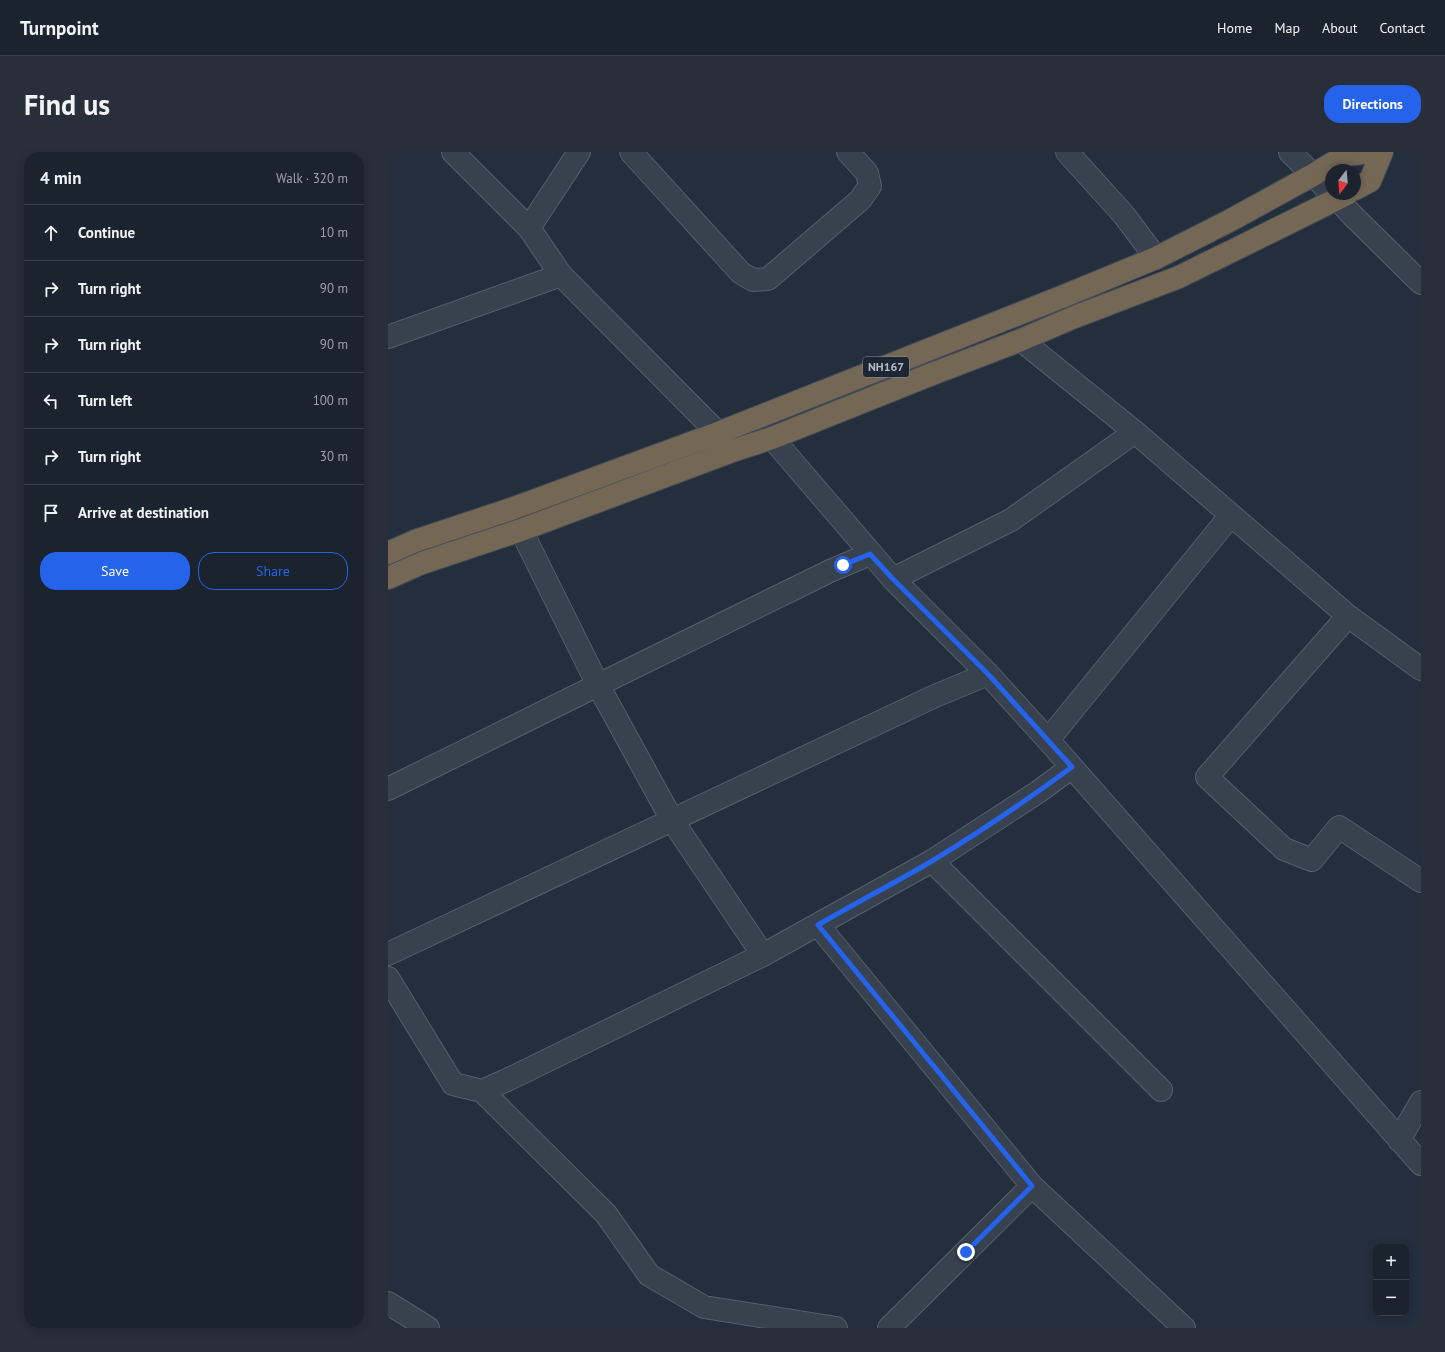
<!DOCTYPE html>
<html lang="en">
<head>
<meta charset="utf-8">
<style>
	:root { --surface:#1b232e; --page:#282f3a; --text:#f1f3f6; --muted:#a0a4aa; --line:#39404a; --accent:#2563eb }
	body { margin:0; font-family:"PT Sans",sans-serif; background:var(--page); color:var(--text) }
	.controls { position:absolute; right:12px; bottom:12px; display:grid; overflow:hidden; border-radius:8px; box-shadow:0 2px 10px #0003 }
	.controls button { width:36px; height:36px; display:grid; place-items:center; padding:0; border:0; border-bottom:1px solid var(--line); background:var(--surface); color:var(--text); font:20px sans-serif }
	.compass { position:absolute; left:937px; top:12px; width:36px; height:36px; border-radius:50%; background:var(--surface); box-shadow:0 2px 10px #0003; rotate:196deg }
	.stop { position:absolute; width:12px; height:12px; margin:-9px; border:3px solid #2563eb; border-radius:50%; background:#fff }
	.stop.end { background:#2563eb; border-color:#fff; box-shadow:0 1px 4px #0008 }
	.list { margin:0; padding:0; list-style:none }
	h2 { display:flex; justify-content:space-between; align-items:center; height:52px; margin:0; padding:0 16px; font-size:17px }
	h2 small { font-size:13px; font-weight:400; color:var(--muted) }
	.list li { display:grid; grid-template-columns:26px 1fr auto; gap:12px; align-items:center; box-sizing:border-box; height:56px; padding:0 16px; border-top:1px solid var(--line) }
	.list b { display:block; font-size:15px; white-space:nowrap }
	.list em { font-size:13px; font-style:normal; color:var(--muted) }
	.actions { display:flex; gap:8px; padding:12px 16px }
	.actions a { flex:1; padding:9px 0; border:1px solid var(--accent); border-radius:16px; text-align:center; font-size:14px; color:var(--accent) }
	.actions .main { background:var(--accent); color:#fff }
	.icon { flex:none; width:22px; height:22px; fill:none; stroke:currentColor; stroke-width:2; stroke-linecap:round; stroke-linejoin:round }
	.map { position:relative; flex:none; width:1033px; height:1176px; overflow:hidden; border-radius:16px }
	header { display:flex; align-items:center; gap:24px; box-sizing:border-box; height:56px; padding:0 20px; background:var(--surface); border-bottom:1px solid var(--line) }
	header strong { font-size:19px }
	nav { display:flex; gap:22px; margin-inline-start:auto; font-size:14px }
	.intro { display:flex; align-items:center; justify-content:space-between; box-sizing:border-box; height:96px; padding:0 24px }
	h1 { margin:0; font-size:28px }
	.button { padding:10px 18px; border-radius:16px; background:var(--accent); color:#fff; font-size:14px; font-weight:700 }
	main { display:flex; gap:24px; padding:0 24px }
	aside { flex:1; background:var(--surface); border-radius:16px; box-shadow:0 2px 10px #0003 }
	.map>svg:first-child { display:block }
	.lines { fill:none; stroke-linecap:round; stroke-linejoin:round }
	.minor-casing { stroke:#565f6c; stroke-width:24 }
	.highway-casing { stroke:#434c59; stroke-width:24 }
	.minor { stroke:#38414e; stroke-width:22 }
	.highway { stroke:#746855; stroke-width:22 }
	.route { stroke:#2563eb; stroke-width:5 }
	.labels { text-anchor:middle; stroke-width:3.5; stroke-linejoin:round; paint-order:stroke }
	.shield { fill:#1d2633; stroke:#878f9c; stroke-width:1 }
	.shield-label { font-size:12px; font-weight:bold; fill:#b4bcc9 }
</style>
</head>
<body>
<header>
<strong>Turnpoint</strong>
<nav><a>Home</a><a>Map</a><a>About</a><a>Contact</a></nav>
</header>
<div class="intro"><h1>Find us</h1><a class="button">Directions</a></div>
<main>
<aside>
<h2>4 min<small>Walk · 320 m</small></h2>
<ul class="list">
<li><svg class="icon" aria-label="ahead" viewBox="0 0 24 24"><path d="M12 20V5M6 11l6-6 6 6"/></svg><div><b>Continue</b></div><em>10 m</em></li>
<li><svg class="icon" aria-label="right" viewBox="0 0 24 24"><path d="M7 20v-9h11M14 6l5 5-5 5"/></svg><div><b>Turn right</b></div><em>90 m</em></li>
<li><svg class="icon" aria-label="right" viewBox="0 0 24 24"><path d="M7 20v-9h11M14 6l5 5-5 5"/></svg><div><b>Turn right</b></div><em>90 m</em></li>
<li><svg class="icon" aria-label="left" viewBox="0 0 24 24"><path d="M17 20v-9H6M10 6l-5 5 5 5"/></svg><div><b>Turn left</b></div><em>100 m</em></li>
<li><svg class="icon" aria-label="right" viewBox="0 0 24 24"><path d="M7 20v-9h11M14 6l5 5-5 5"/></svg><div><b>Turn right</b></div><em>30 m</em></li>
<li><svg class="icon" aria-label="arrive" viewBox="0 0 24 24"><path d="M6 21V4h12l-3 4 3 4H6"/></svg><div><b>Arrive at destination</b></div></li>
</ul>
<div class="actions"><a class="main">Save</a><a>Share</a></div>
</aside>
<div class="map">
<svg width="1033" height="1176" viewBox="0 0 1033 1176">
	<rect width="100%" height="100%" fill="#242f3e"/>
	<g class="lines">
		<defs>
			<path id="minor" d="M65,0L141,76L173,123L330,281
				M243,0L353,121L365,128L380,127L472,48L482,34L479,21L460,0
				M679,0L736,63L768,106
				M902,0L943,41
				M945,42L963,62L1033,131
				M141,76L191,0
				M0,185L173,123
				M633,188L747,280L960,464L1033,517
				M384,286L505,427L600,522L660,588L1033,1012
				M482,402L442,419L210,533L284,668L375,803L544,709L650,640L684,615
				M505,427L623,368L747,280
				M960,464L819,625L896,697L924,708L951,675L1033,729
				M660,588L843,363
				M0,637L210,533L133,378
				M544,709L773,938
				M430,773L644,1034L796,1176
				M0,802L547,544L600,522
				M0,826L65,932L94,939L119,928L375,803
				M94,939L218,1062L261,1123L316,1155L448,1176
				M1011,988L1033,950
				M0,1151L40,1176
				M501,1176L644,1034"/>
			<path id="highway" d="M967,37L982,29L994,0
				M0,401L27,389L126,356L330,281L676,144L768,106L841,69L925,23L958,3L983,0
				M0,426L34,411L133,378L347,298L384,286L544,222L633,188L684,166L791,125L854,94L959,42"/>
		</defs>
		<use href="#minor" class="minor-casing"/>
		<use href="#highway" class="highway-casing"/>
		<use href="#minor" class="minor"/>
		<use href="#highway" class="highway"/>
	</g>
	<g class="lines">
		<path class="route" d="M455,413L482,402L505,427L600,522L684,615C639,648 592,680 544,709C507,731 467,751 430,773L644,1034L578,1100"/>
	</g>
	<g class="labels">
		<rect class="shield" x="475" y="205" width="46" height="20" rx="3"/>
		<g class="shield-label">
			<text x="498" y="219">NH167</text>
		</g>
	</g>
</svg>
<div class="controls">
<button>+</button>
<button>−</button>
</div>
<svg class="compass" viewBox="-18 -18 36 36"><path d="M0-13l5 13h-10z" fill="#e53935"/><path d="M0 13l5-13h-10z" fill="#a0a4aa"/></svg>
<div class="stop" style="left:455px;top:413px"></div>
<div class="stop end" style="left:578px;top:1100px"></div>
</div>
</main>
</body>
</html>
